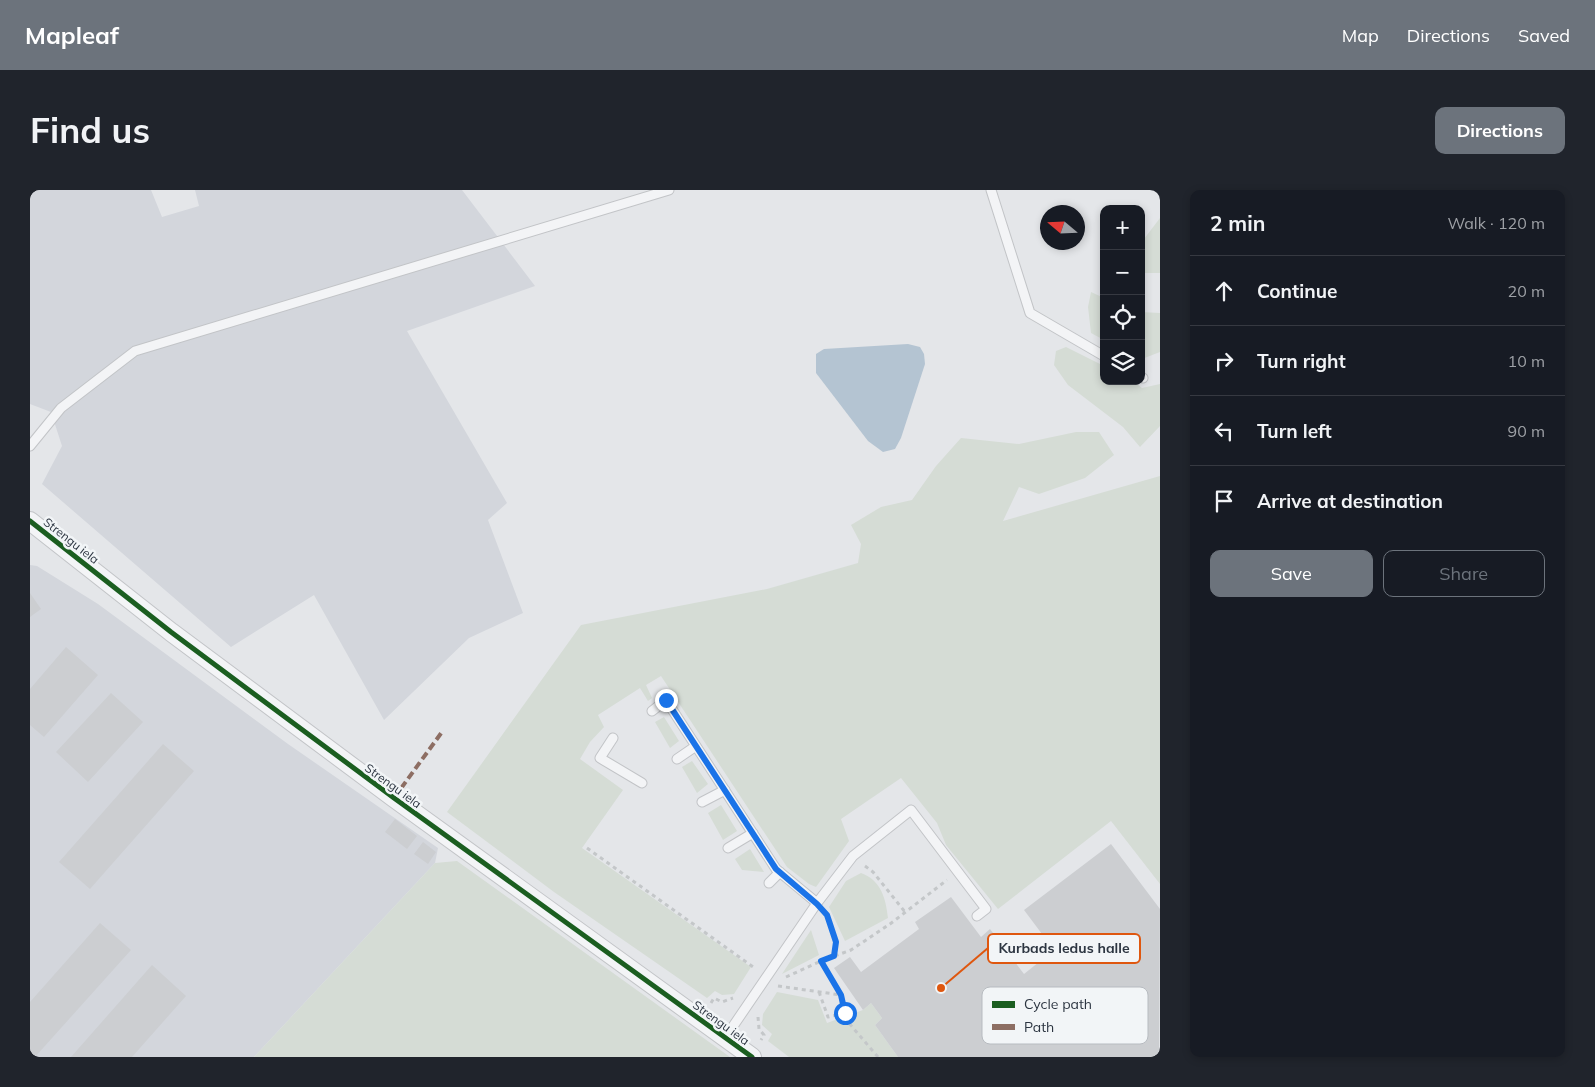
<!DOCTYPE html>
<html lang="en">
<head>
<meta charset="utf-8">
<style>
	:root { --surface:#171b24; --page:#20242c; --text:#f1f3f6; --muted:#9ea1a6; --line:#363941; --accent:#6c737c }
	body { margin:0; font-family:Mulish,sans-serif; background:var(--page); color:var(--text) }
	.controls { position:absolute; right:15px; top:15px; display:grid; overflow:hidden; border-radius:10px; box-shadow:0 2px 8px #0003 }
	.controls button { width:45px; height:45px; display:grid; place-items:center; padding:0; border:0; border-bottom:1px solid var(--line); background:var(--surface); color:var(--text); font:25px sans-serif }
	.compass { position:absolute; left:1010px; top:15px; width:45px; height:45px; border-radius:50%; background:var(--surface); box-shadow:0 2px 8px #0003; rotate:289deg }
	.stop { position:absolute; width:15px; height:15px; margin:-11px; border:4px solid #1a73e8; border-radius:50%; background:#fff }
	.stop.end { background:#1a73e8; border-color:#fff; box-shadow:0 1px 5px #0008 }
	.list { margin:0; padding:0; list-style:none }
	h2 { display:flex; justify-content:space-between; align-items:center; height:65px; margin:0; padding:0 20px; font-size:21px }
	h2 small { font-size:16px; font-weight:400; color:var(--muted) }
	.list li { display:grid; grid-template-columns:32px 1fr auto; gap:15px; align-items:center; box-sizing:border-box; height:70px; padding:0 20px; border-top:1px solid var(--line) }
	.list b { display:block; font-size:19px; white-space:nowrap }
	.list em { font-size:16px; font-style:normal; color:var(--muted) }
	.actions { display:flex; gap:10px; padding:15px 20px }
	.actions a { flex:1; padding:11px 0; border:1px solid var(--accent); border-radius:10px; text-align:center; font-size:18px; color:var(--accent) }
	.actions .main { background:var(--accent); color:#fff }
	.icon { flex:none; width:28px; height:28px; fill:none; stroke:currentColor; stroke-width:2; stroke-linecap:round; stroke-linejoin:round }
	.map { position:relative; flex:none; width:1130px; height:867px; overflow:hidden; border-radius:10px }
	header { display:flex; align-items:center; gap:30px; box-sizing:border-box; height:70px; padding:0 25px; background:var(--accent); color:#fff }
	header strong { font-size:24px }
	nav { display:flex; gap:28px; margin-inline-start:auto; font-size:18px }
	.intro { display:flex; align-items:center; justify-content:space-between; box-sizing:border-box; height:120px; padding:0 30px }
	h1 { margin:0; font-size:35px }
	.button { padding:12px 22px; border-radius:10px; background:var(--accent); color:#fff; font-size:18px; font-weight:700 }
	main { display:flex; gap:30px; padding:0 30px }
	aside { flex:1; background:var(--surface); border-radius:10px; box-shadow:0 2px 8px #0003 }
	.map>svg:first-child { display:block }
	.built { fill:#d3d6dc }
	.green { fill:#d5dcd5 }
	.water { fill:#b4c4d2 }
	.building { fill:#ccced1 }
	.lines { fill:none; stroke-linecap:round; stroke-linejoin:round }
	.service-casing { stroke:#c2c4c7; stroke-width:11 }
	.minor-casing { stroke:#c2c4c7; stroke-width:20 }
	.path { stroke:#c4c7c9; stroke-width:3; stroke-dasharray:4 4; stroke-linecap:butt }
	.service { stroke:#f3f4f6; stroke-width:9 }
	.minor { stroke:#f3f4f6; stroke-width:18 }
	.quiet { stroke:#8d6e63; stroke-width:4; stroke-dasharray:8 4; stroke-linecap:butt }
	.cycleway-casing { stroke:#f2f5f7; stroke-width:8 }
	.cycleway { stroke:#1b5e20; stroke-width:5 }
	.route { stroke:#1a73e8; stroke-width:6 }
	.labels { text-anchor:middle; stroke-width:5; stroke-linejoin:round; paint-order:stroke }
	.street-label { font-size:12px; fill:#2c3541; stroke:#f2f5f7 }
	.key { fill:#f2f5f7; stroke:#b7bbc0; stroke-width:1 }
	.key-label { font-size:14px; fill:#2c3541 }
	.leader { fill:none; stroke:#df570f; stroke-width:2 }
	.callout-dot { fill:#df570f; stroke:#f2f5f7; stroke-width:2 }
	.callout { fill:#f2f5f7; stroke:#df570f; stroke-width:2 }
	.callout-label { font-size:14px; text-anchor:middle; font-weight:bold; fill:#2c3541 }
</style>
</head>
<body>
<header>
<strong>Mapleaf</strong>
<nav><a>Map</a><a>Directions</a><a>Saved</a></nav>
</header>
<div class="intro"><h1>Find us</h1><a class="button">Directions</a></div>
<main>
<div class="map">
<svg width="1130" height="867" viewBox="0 0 1130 867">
	<rect width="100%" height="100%" fill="#e4e6e9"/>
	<path class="built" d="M0,0H121L132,27L169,16L165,0H432L505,96L377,141L477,313L458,330L493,423L439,448L354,530L284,405L201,457L12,294L32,256L21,222L0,214Z
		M0,375L7,376L68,414L258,554L408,658L405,673L224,867H0Z"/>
	<path class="green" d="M1130,28V83H1111V53Z
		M1061,102L1074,108V150L1061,143L1058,117Z
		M1111,122L1130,123V162L1112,169Z
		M1036,157L1074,176V191H1103L1112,198L1130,194V236L1110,257L1093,237L1038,195L1024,175L1026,161Z
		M1046,242H1069L1084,265L1055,288L1009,304L989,297L973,331L1130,286V694L1081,631L968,719L916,655L907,633L871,588L811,629L819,651L786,697L779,694L757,677L631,486L616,495L622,508L618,511L610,498L568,525L574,537L560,552L550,569L593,600L552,658L721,777L704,804L692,805L685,801L677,808L524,702L417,622L551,435L737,399L828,373L831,354L821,335L851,317L882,310L906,276L931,248L989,254Z
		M634,527L649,551L640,558L625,532Z
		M662,571L678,594L667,603L652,577Z
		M691,615L707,641L693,650L678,623Z
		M720,659L734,682L712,680L705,669Z
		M427,671L700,867H224L405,673Z
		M831,683C851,690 856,709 858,728L815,751L799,717L816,691Z
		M781,740L789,765L752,784Z
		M747,802L788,810L797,833L833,820L841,813L852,828L845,835L868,867H759L738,851L742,844L732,835L733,824Z"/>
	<path class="water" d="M878,154L890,157L894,164L895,174L871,248L865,259L853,262L838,251L786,183V164L794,159Z"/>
	<path class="building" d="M0,403L11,419L0,427Z
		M36,457L68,485L14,547L0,535V499Z
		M81,503L113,532L58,592L26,562Z
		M133,554L164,581L60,699L29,672Z
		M365,629L387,646L377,659L355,642Z
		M393,652L406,662L398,674L384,664Z
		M1081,654L1130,719L1129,867H868L845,835L852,828L841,813L833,820L804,778L820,767L831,782L889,739L885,732L921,707L951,747L960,739L994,784L1024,760L994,720Z
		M70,733L101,760L5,867H0V812Z
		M122,775L156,806L102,867H41Z"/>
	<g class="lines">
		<defs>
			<path id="service" d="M961,0L1000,123L1074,166
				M1111,187L1113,188
				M0,256L31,218L105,161L639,0
				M622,521L636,510L746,679L787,713
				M583,548L570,568L612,593
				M647,569L666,556
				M672,612L695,600
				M698,658L723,643
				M739,693L750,682
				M695,848L787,713L823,666L881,620L956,719L947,726"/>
			<path id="minor" d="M0,331L141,442L364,608L722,867"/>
		</defs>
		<use href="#service" class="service-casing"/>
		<use href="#minor" class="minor-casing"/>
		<path class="path" d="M557,658L726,779
			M835,676L843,682L875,722
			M797,726L805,752L804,765
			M756,787L791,771
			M748,796L811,805
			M789,802L798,827L815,823
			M681,813L684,808L692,812L703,808
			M728,827L729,839L734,845L731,850
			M848,867L818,832L811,805L791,771L821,760L860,734L917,690"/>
		<use href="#service" class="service"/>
		<use href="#minor" class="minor"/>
		<path class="quiet" d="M364,608L412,542"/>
		<defs>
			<path id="cycleway" d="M0,331L141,442L364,608L722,867"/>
		</defs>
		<use href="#cycleway" class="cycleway-casing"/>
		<use href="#cycleway" class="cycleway"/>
	</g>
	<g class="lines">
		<path class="route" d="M636,510L746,679L787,714L797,725L806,752L804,766L791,771L811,805L815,823"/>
	</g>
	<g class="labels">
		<g class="street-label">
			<text transform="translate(41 351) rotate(38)" y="4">Strengu iela</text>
			<text transform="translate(363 596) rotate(36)" y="4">Strengu iela</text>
			<text transform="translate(691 833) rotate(36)" y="4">Strengu iela</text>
		</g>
	</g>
	<rect x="952" y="797" width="166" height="57" rx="8" class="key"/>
	<rect x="962" y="811" width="23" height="7" fill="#1b5e20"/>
	<rect x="962" y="834" width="23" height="6" fill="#8d6e63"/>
	<g class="key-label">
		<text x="994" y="819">Cycle path</text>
		<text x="994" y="842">Path</text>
	</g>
	<path class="leader" d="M911 798L958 758"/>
	<circle class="callout-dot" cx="911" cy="798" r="5"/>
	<rect class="callout" x="958" y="744" width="152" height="29" rx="5"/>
	<g class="callout-label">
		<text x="1034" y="763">Kurbads ledus halle</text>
	</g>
</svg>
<div class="controls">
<button>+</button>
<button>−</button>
<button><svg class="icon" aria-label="locate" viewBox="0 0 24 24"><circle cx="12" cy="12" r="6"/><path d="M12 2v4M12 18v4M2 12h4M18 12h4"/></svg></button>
<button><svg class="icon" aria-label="layers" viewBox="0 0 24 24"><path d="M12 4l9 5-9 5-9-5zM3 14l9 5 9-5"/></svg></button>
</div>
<svg class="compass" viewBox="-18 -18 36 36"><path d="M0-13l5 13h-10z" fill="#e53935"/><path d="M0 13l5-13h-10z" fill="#9ea1a6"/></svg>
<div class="stop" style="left:815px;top:823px"></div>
<div class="stop end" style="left:636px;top:510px"></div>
</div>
<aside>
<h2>2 min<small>Walk · 120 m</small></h2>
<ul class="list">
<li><svg class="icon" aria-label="ahead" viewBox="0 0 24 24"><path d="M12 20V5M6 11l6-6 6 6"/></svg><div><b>Continue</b></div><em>20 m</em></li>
<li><svg class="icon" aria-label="right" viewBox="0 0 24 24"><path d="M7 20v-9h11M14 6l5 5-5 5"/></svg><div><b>Turn right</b></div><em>10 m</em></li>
<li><svg class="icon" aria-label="left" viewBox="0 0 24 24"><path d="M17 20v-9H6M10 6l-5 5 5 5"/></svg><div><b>Turn left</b></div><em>90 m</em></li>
<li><svg class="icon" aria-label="arrive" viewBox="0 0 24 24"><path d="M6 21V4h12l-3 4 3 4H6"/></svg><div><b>Arrive at destination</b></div></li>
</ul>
<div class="actions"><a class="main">Save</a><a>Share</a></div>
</aside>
</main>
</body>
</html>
